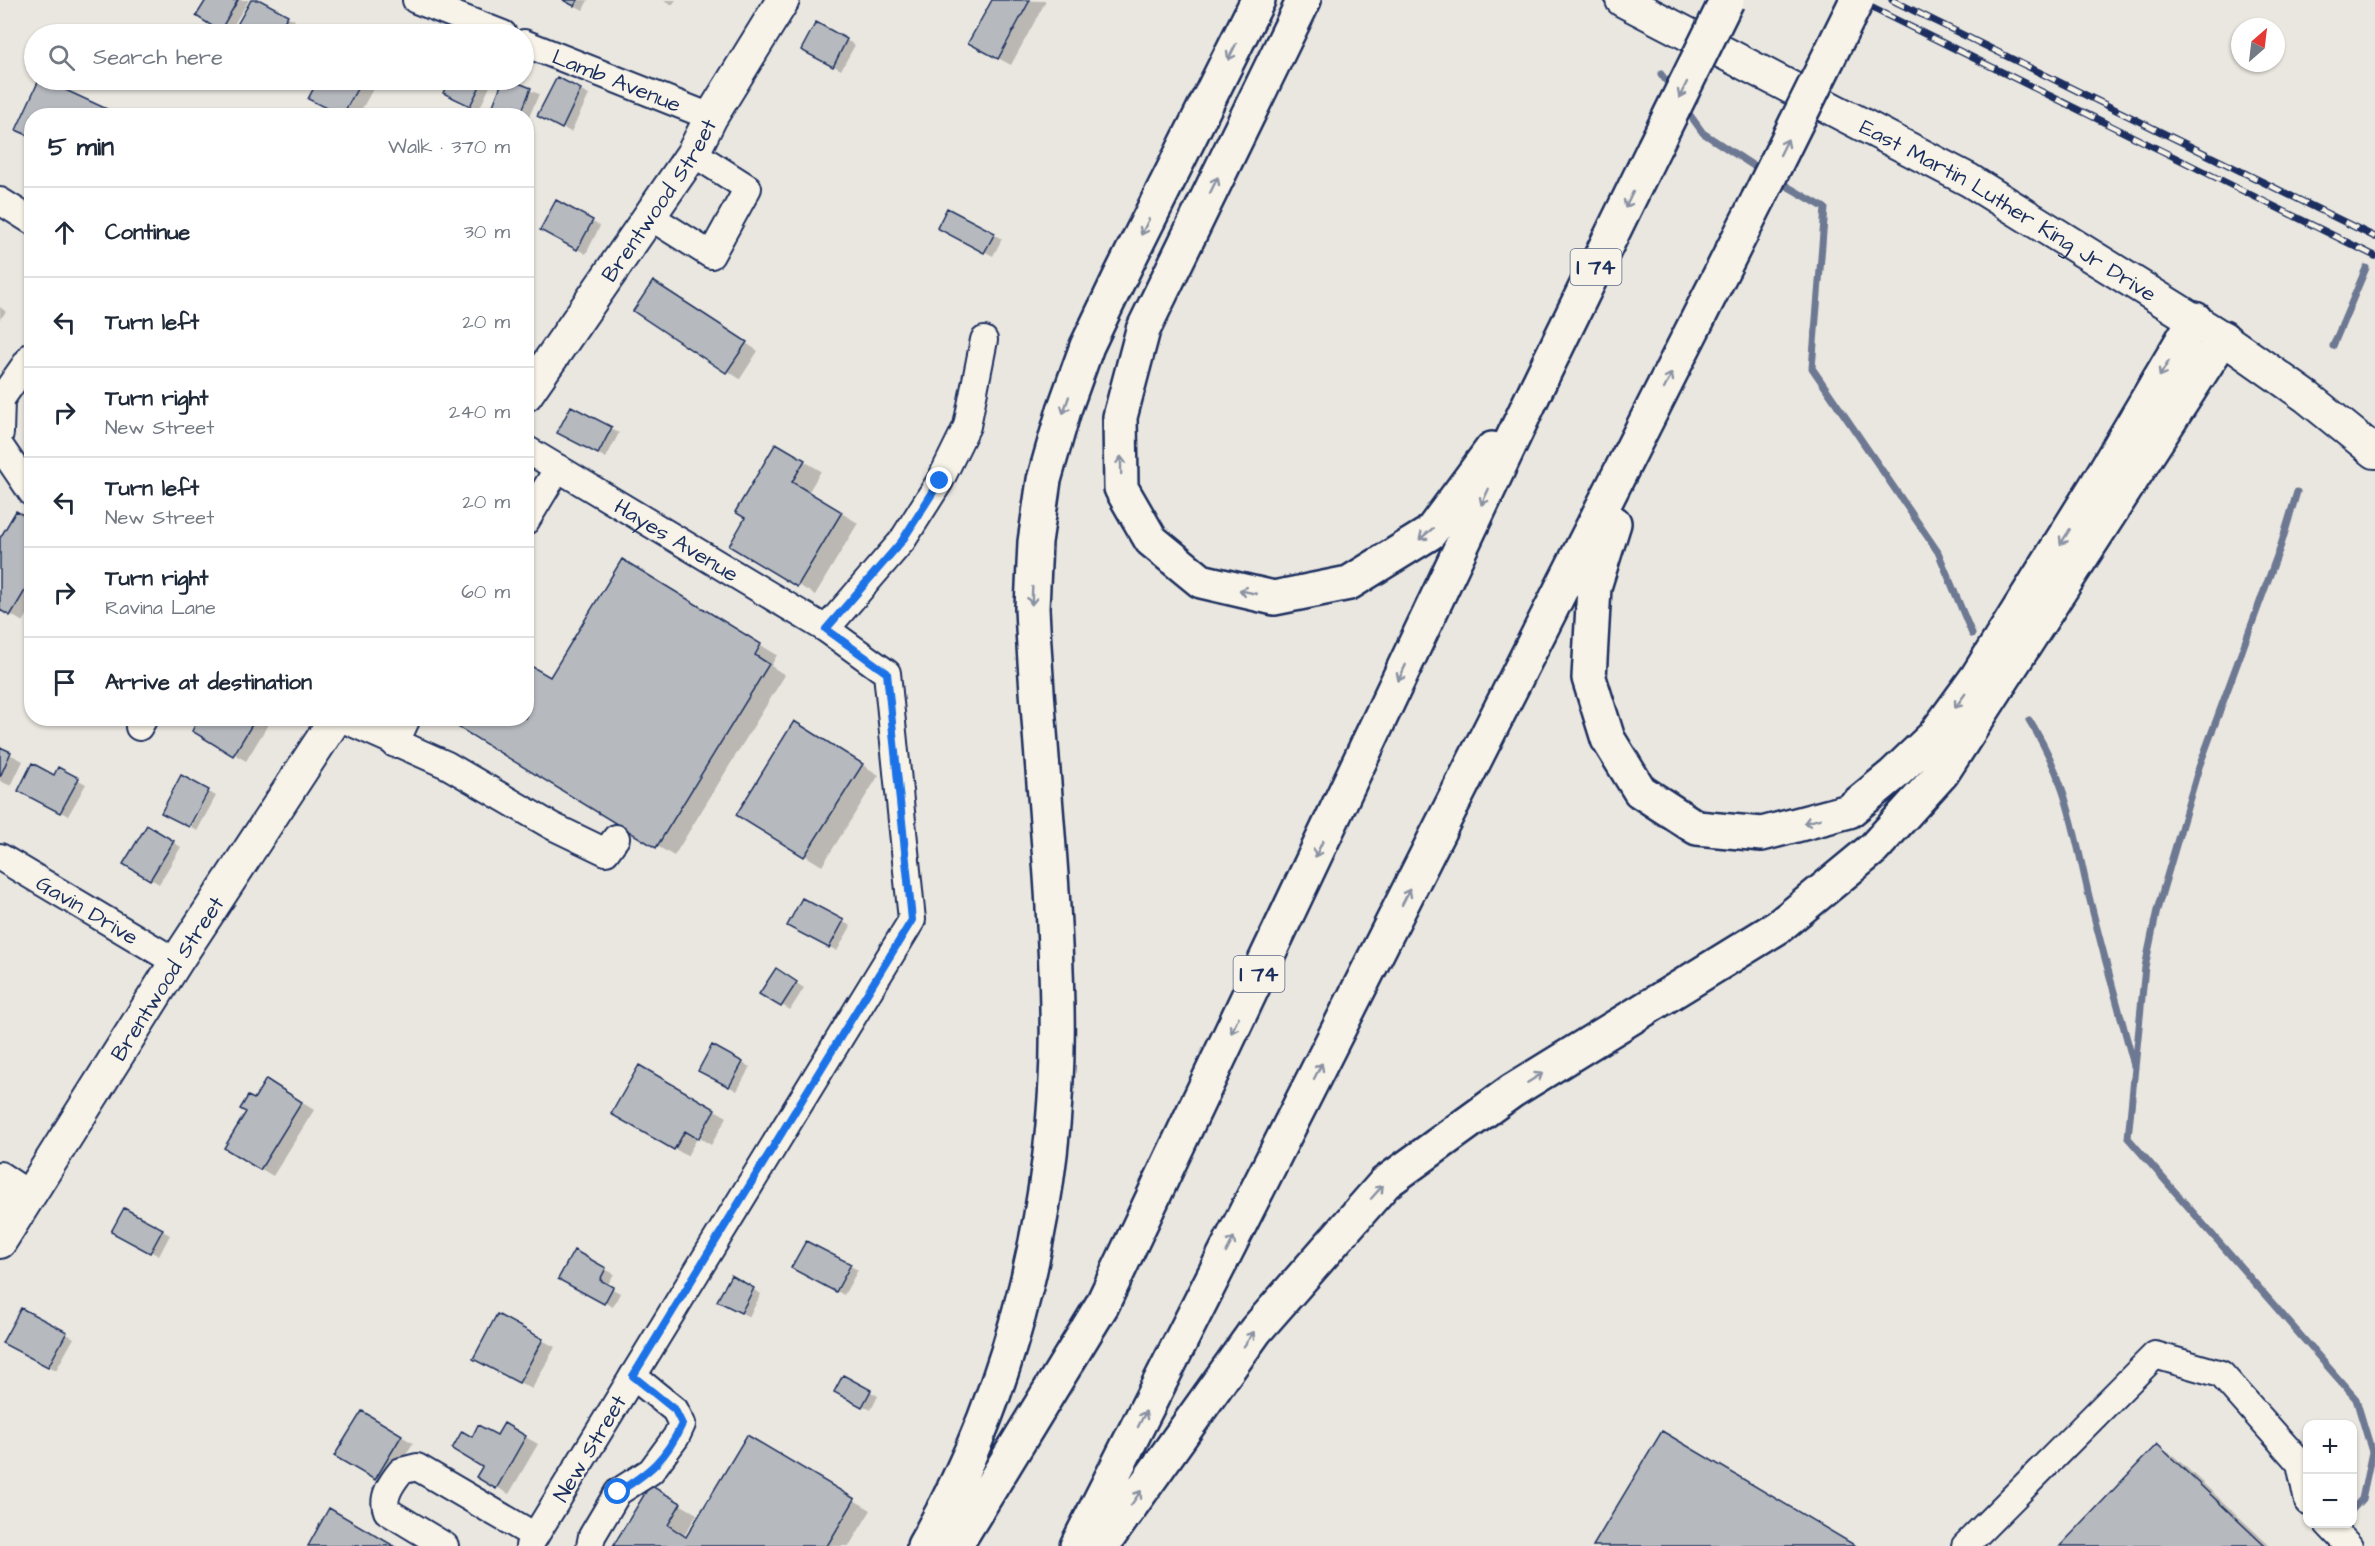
<!DOCTYPE html>
<html lang="en">
<head>
<meta charset="utf-8">
<style>
	:root { --surface:#fff; --page:#f6f6f7; --text:#1f2937; --muted:#747a83; --line:#e0e1e3 }
	body { margin:0; font-family:"Architects Daughter",sans-serif; background:var(--page); color:var(--text) }
	.controls { position:absolute; right:18px; bottom:18px; display:grid; overflow:hidden; border-radius:12px; box-shadow:0 2px 4px #0004 }
	.controls button { width:54px; height:54px; display:grid; place-items:center; padding:0; border:0; border-bottom:2px solid var(--line); background:var(--surface); color:var(--text); font:30px sans-serif }
	.compass { position:absolute; left:2231px; top:18px; width:54px; height:54px; border-radius:50%; background:var(--surface); box-shadow:0 2px 4px #0004; rotate:28deg }
	.stop { position:absolute; width:18px; height:18px; margin:-14px; border:4px solid #1a73e8; border-radius:50%; background:#fff }
	.stop.end { background:#1a73e8; border-color:#fff; box-shadow:0 2px 6px #0008 }
	.list { margin:0; padding:0; list-style:none }
	h2 { display:flex; justify-content:space-between; align-items:center; height:78px; margin:0; padding:0 24px; font-size:26px }
	h2 small { font-size:20px; font-weight:400; color:var(--muted) }
	.list li { display:grid; grid-template-columns:39px 1fr auto; gap:18px; align-items:center; box-sizing:border-box; height:90px; padding:0 24px; border-top:2px solid var(--line) }
	.list b { display:block; font-size:22px; white-space:nowrap }
	.list p { margin:0; font-size:20px; white-space:nowrap; color:var(--muted) }
	.list em { font-size:20px; font-style:normal; color:var(--muted) }
	.icon { flex:none; width:33px; height:33px; fill:none; stroke:currentColor; stroke-width:2; stroke-linecap:round; stroke-linejoin:round }
	.map { position:relative; flex:none; width:2375px; height:1546px; overflow:hidden }
	.search { position:absolute; background:var(--surface); box-shadow:0 2px 4px #0004; left:24px; top:24px; width:510px; height:66px; display:flex; align-items:center; gap:15px; box-sizing:border-box; padding:0 21px; border-radius:33px; color:var(--muted); font-size:22px }
	.panel { position:absolute; background:var(--surface); box-shadow:0 2px 4px #0004; left:24px; top:108px; width:510px; height:618px; border-radius:24px }
	.map>svg:first-child { display:block }
	.shadow { fill:#0003 }
	.lines { fill:none; stroke-linecap:round; stroke-linejoin:round }
	.stream { stroke:#6d7892; stroke-width:7 }
	.building { fill:#b6babf; stroke:#1b2f5e; stroke-width:1.5 }
	.minor-casing { stroke:#1b2f5e; stroke-width:30 }
	.major-casing { stroke:#1b2f5e; stroke-width:36 }
	.highway-casing { stroke:#1b2f5e; stroke-width:38 }
	.minor { stroke:#f7f3e8; stroke-width:26 }
	.major { stroke:#f7f3e8; stroke-width:32 }
	.highway { stroke:#f7f3e8; stroke-width:33 }
	.rail-casing { stroke:#1b2f5e; stroke-width:7 }
	.rail { stroke:#f7f3e8; stroke-width:4.5; stroke-dasharray:14; stroke-linecap:butt }
	.highway-bridge-casing { stroke:#1b2f5e; stroke-width:38; stroke-linecap:butt }
	.highway-bridge { stroke:#f7f3e8; stroke-width:33 }
	.oneway { stroke:#8991a3 }
	.route { stroke:#1a73e8; stroke-width:8 }
	.labels { text-anchor:middle; stroke-width:4.5; stroke-linejoin:round; paint-order:stroke }
	.shield { fill:#f7f3e8; stroke:#5d6a87; stroke-width:1.5 }
	.shield-label { font-size:21px; font-weight:bold; fill:#1b2f5e }
	.street-label { font-size:22px; fill:#1b2f5e; stroke:#f7f3e8 }
</style>
</head>
<body>
<div class="map">
<svg width="2375" height="1546" viewBox="0 0 2375 1546">
	<rect width="100%" height="100%" fill="#eae7e0"/>
	<filter id="ink" filterUnits="userSpaceOnUse"><feTurbulence type="fractalNoise" baseFrequency=".0167" numOctaves="2"/><feDisplacementMap in="SourceGraphic" scale="12" xChannelSelector="R" yChannelSelector="G"/><feConvolveMatrix kernelMatrix="1 2 1 2 8 2 1 2 1" color-interpolation-filters="sRGB"/></filter>
	<g filter="url(#ink)">
		<path class="shadow" d="M208,0H249L228,34L198,16Z
			M252,0L295,20L288,34H258L239,24Z
			M565,0H588L583,10Z
			M663,0H676L672,5Z
			M993,0L1046,1L1011,65L983,50Z
			M816,24L855,45L841,70L803,49Z
			M557,79L589,95L571,132L547,120Z
			M320,80H378L358,116H340L310,99Z
			M451,80H493L479,110L445,93Z
			M505,80L539,94L526,124V116H497L492,112Z
			M526,160L535,164L526,183Z
			M557,203L600,226L586,254L542,230Z
			M948,210L1002,239L993,256L939,227Z
			M666,290L758,351L740,379L635,311Z
			M526,301L533,305L526,315Z
			M0,307L6,312L0,319Z
			M572,408L619,433L606,458L559,432Z
			M777,445L821,471L808,493L858,523L815,595L731,545L747,518Z
			M32,522V608L23,622L0,608V541Z
			M639,571L777,655L771,666L785,675L674,856L657,846L526,718L551,679Z
			M201,718H272L246,761L194,730Z
			M811,733L879,775L822,866L738,814Z
			M0,749L23,761L11,786L0,781Z
			M58,769L86,784L68,816L20,790L54,777Z
			M209,792L216,796L197,831L191,827Z
			M147,827L181,847L159,884L125,864Z
			M803,900L851,926L837,951L789,925Z
			M784,975L804,988L790,1010L762,993Z
			M712,1047L750,1067L737,1091L700,1070Z
			M640,1067L727,1117L711,1145L698,1137L687,1156L613,1113Z
			M279,1088L314,1110L273,1176L226,1148L254,1101Z
			M124,1210L170,1235L159,1256L113,1232Z
			M807,1243L858,1270L844,1295L793,1268Z
			M574,1252L614,1274L607,1286L620,1293L613,1307L560,1279Z
			M731,1277L761,1294L749,1317L719,1300Z
			M21,1310L74,1338L56,1370L4,1342Z
			M542,1340L555,1347L532,1389L487,1365Z
			M844,1377L878,1396L871,1410L836,1391Z
			M362,1413L413,1443L388,1486L336,1455Z
			M504,1425L538,1444L509,1494L478,1477L484,1466L472,1439L497,1437Z
			M747,1438L871,1510L849,1546H615L650,1487L697,1514L684,1536L687,1538Z
			M2157,1446L2174,1456L2270,1546H2062Z"/>
		<g class="lines">
			<path class="stream" d="M1661,74L1672,89
				M1685,108L1703,133L1763,172
				M1778,181L1825,208L1812,368L1938,552L1972,634
				M2333,346L2366,268
				M2297,492L2281,545L2199,767L2157,910L2145,967L2128,1138L2356,1399L2372,1452L2362,1499L2352,1510
				M2029,720C2066,778 2073,827 2088,892C2102,951 2119,1008 2134,1066"/>
		</g>
		<path class="building" d="M206,0H238L220,31L196,16Z
			M251,0H260L288,15L277,34H255L237,25Z
			M563,0H578L574,6Z
			M992,0H1030L998,59L968,43Z
			M816,22L847,39L833,67L801,50Z
			M348,26L364,34H343Z
			M557,77L581,89L562,129L537,116Z
			M39,80H44L122,116H32V137L16,130Z
			M318,80H362L342,116L308,99Z
			M449,80H483L470,106L443,93Z
			M503,80H511L531,88L520,116L490,113Z
			M556,200L593,220L577,250L540,230Z
			M947,208L995,233L984,253L937,228Z
			M653,281L747,342L726,373L633,311Z
			M571,406L612,427L598,454L557,433Z
			M776,443L805,460L792,482L842,512L797,587L729,546L745,518L735,512Z
			M16,511L32,520V579L10,616L0,610V538Z
			M622,559L761,644L755,655L769,664L656,848L448,721L449,718H526V663L550,677Z
			M199,718H256L233,756L192,731Z
			M794,721L863,764L804,857L736,815Z
			M0,747L11,752L0,777Z
			M32,763L54,775L58,767L79,778L60,813L18,791Z
			M181,775L209,790L189,827L161,813Z
			M147,825L174,841L150,880L123,864Z
			M802,898L844,920L829,948L787,926Z
			M776,968L797,982L781,1007L759,994Z
			M712,1045L743,1062L729,1087L698,1071Z
			M639,1065L715,1109L698,1139L685,1131L674,1150L611,1114Z
			M266,1079L302,1102L260,1170L224,1148L246,1112L240,1109L248,1096L254,1099Z
			M124,1208L163,1229L150,1253L111,1232Z
			M806,1241L851,1264L836,1292L791,1268Z
			M574,1250L606,1268L600,1280L613,1287L604,1304L558,1279Z
			M731,1275L754,1288L741,1313L717,1301Z
			M21,1308L67,1332L48,1367L2,1343Z
			M497,1314L543,1339L519,1383L473,1359Z
			M843,1375L871,1390L862,1407L834,1392Z
			M362,1411L402,1435L375,1480L334,1456Z
			M504,1423L526,1436L496,1489L476,1477L482,1467L452,1449L462,1431L472,1437L478,1425L497,1435Z
			M1662,1431L1856,1546H1593Z
			M747,1435L855,1499L827,1546H613L650,1485L681,1503L668,1525L686,1537Z
			M2157,1444L2265,1546H2060Z
			M329,1508L394,1546H308Z"/>
		<g class="lines">
			<defs>
				<g id="minor">
					<path d="M416,0L503,34"/>
					<path id="s1" d="M524,43L711,117"/>
					<path d="M0,201L32,221"/>
					<path d="M649,216L711,255L748,188L693,153"/>
					<path d="M0,433L1,399L32,355"/>
					<path d="M0,446L32,493"/>
					<path id="s2" d="M526,449L826,629L887,673L912,920L529,1546"/>
					<path d="M526,521L558,468"/>
					<path d="M826,629L902,541L940,481L967,426L984,340"/>
					<path d="M341,718L447,765L552,826L606,852L616,838"/>
					<path d="M139,727L144,718"/>
					<path d="M395,744L407,718"/>
					<path id="s3" d="M0,857L176,962"/>
					<path d="M0,1175L30,1195"/>
					<path d="M0,1199L19,1211"/>
					<path d="M2328,1524L2349,1546"/>
					<path d="M445,1546L387,1511C381,1497 392,1482 401,1471L417,1467L535,1536"/>
					<path d="M590,1546L592,1536L618,1492L651,1471L676,1437L682,1424L675,1410L633,1376"/>
					<path d="M1965,1546L2155,1355L2221,1374L2300,1463L2308,1502"/>
				</g>
				<g id="major">
					<path id="s4" d="M1622,0L1969,180L2223,338L2307,397L2375,452"/>
					<path id="s5" d="M526,395L693,153L711,117L783,0"/>
					<path id="s6" d="M0,1242L176,962L336,718"/>
				</g>
				<path id="highway" d="M1304,0L1143,330L1120,417L1121,488L1151,540L1201,581L1274,598L1349,583L1430,533L1492,449
					M1614,523L1594,587L1589,678L1608,739L1640,791L1697,828L1762,834L1849,811L1893,775L1934,736L1977,677L2096,486L2195,319
					M924,1546C1015,1386 1061,1192 1057,1008C1055,875 1038,742 1032,608L1035,542L1044,480L1064,410L1087,346L1119,279L1258,0
					M955,1546L1102,1305L1537,387L1654,148
					M1077,1546L1758,200
					M1102,1546L1256,1330L1385,1183L1512,1091L1778,927L1874,848L1942,773L2223,338"/>
			</defs>
			<use href="#minor" class="minor-casing"/>
			<use href="#major" class="major-casing"/>
			<use href="#highway" class="highway-casing"/>
			<use href="#minor" class="minor"/>
			<use href="#major" class="major"/>
			<use href="#highway" class="highway"/>
			<defs>
				<path id="rail" d="M1856,0L2375,256
					M1892,0L2375,237"/>
			</defs>
			<use href="#rail" class="rail-casing"/>
			<use href="#rail" class="rail"/>
			<defs>
				<path id="highway-bridge" d="M1654,148L1727,0
					M1758,200L1857,0"/>
			</defs>
			<use href="#highway-bridge" class="highway-bridge-casing"/>
			<use href="#highway-bridge" class="highway-bridge"/>
		</g>
		<defs><path id="oneway-shaft" d="M-6 0H5M1.5-3L5.5 0L1.5 3" fill="none" stroke-width="1.6" stroke-linecap="round" stroke-linejoin="round" transform="scale(1.5)"/></defs>
		<g class="oneway">
			<use href="#oneway-shaft" transform="translate(1232 52) rotate(116)"/>
			<use href="#oneway-shaft" transform="translate(1683 90) rotate(116)"/>
			<use href="#oneway-shaft" transform="translate(1784 147) rotate(-64)"/>
			<use href="#oneway-shaft" transform="translate(1214 185) rotate(-64)"/>
			<use href="#oneway-shaft" transform="translate(1629 200) rotate(116)"/>
			<use href="#oneway-shaft" transform="translate(1145 227) rotate(116)"/>
			<use href="#oneway-shaft" transform="translate(2164 369) rotate(121)"/>
			<use href="#oneway-shaft" transform="translate(1668 381) rotate(-64)"/>
			<use href="#oneway-shaft" transform="translate(1066 405) rotate(109)"/>
			<use href="#oneway-shaft" transform="translate(1121 465) rotate(-91)"/>
			<use href="#oneway-shaft" transform="translate(1485 497) rotate(115)"/>
			<use href="#oneway-shaft" transform="translate(1426 534) rotate(140)"/>
			<use href="#oneway-shaft" transform="translate(2065 537) rotate(122)"/>
			<use href="#oneway-shaft" transform="translate(1248 592) rotate(-167)"/>
			<use href="#oneway-shaft" transform="translate(1032 596) rotate(92)"/>
			<use href="#oneway-shaft" transform="translate(1402 673) rotate(115)"/>
			<use href="#oneway-shaft" transform="translate(1960 701) rotate(126)"/>
			<use href="#oneway-shaft" transform="translate(1812 821) rotate(165)"/>
			<use href="#oneway-shaft" transform="translate(1319 849) rotate(115)"/>
			<use href="#oneway-shaft" transform="translate(1406 897) rotate(-63)"/>
			<use href="#oneway-shaft" transform="translate(1235 1025) rotate(115)"/>
			<use href="#oneway-shaft" transform="translate(1318 1071) rotate(-63)"/>
			<use href="#oneway-shaft" transform="translate(1535 1078) rotate(-32)"/>
			<use href="#oneway-shaft" transform="translate(1377 1192) rotate(-48)"/>
			<use href="#oneway-shaft" transform="translate(1230 1245) rotate(-63)"/>
			<use href="#oneway-shaft" transform="translate(1249 1339) rotate(-55)"/>
			<use href="#oneway-shaft" transform="translate(1142 1419) rotate(-63)"/>
			<use href="#oneway-shaft" transform="translate(1136 1498) rotate(-55)"/>
		</g>
	</g>
	<g class="lines" filter="url(#ink)">
		<path class="route" d="M618,1492C650,1472 666,1459 682,1424L675,1410L633,1376L912,920L887,673L826,629L902,541L940,481"/>
	</g>
	<g class="labels">
		<g class="shield">
			<rect x="1570.5" y="249" width="51" height="36" rx="4.5"/>
			<rect x="1233.5" y="956" width="51" height="36" rx="4.5"/>
		</g>
		<g class="shield-label">
			<text x="1596" y="274">I 74</text>
			<text x="1259" y="981">I 74</text>
		</g>
		<g class="street-label">
			<text dy="8" stroke="none"><textPath href="#s1" startOffset="100">Lamb Avenue</textPath></text>
			<text dy="8" stroke="none"><textPath href="#s5" startOffset="236">Brentwood Street</textPath></text>
			<text dy="8" stroke="none"><textPath href="#s4" startOffset="440">East Martin Luther King Jr Drive</textPath></text>
			<text dy="8" stroke="none"><textPath href="#s2" startOffset="176">Hayes Avenue</textPath></text>
			<text dy="8" stroke="none"><textPath href="#s3" startOffset="102">Gavin Drive</textPath></text>
			<text dy="8" stroke="none"><textPath href="#s6" startOffset="312">Brentwood Street</textPath></text>
			<text transform="translate(589 1448) rotate(-59)" y="8">New Street</text>
		</g>
	</g>
</svg>
<div class="controls">
<button>+</button>
<button>−</button>
</div>
<svg class="compass" viewBox="-18 -18 36 36"><path d="M0-13l5 13h-10z" fill="#e53935"/><path d="M0 13l5-13h-10z" fill="#747a83"/></svg>
<div class="stop" style="left:618px;top:1492px"></div>
<div class="stop end" style="left:940px;top:481px"></div>
<div class="search"><svg class="icon" aria-label="search" viewBox="0 0 24 24"><circle cx="10" cy="10" r="6"/><path d="M15 15l6 6"/></svg>Search here</div>
<section class="panel">
<h2>5 min<small>Walk · 370 m</small></h2>
<ul class="list">
<li><svg class="icon" aria-label="ahead" viewBox="0 0 24 24"><path d="M12 20V5M6 11l6-6 6 6"/></svg><div><b>Continue</b></div><em>30 m</em></li>
<li><svg class="icon" aria-label="left" viewBox="0 0 24 24"><path d="M17 20v-9H6M10 6l-5 5 5 5"/></svg><div><b>Turn left</b></div><em>20 m</em></li>
<li><svg class="icon" aria-label="right" viewBox="0 0 24 24"><path d="M7 20v-9h11M14 6l5 5-5 5"/></svg><div><b>Turn right</b><p>New Street</p></div><em>240 m</em></li>
<li><svg class="icon" aria-label="left" viewBox="0 0 24 24"><path d="M17 20v-9H6M10 6l-5 5 5 5"/></svg><div><b>Turn left</b><p>New Street</p></div><em>20 m</em></li>
<li><svg class="icon" aria-label="right" viewBox="0 0 24 24"><path d="M7 20v-9h11M14 6l5 5-5 5"/></svg><div><b>Turn right</b><p>Ravina Lane</p></div><em>60 m</em></li>
<li><svg class="icon" aria-label="arrive" viewBox="0 0 24 24"><path d="M6 21V4h12l-3 4 3 4H6"/></svg><div><b>Arrive at destination</b></div></li>
</ul>
</section>
</div>
</body>
</html>
